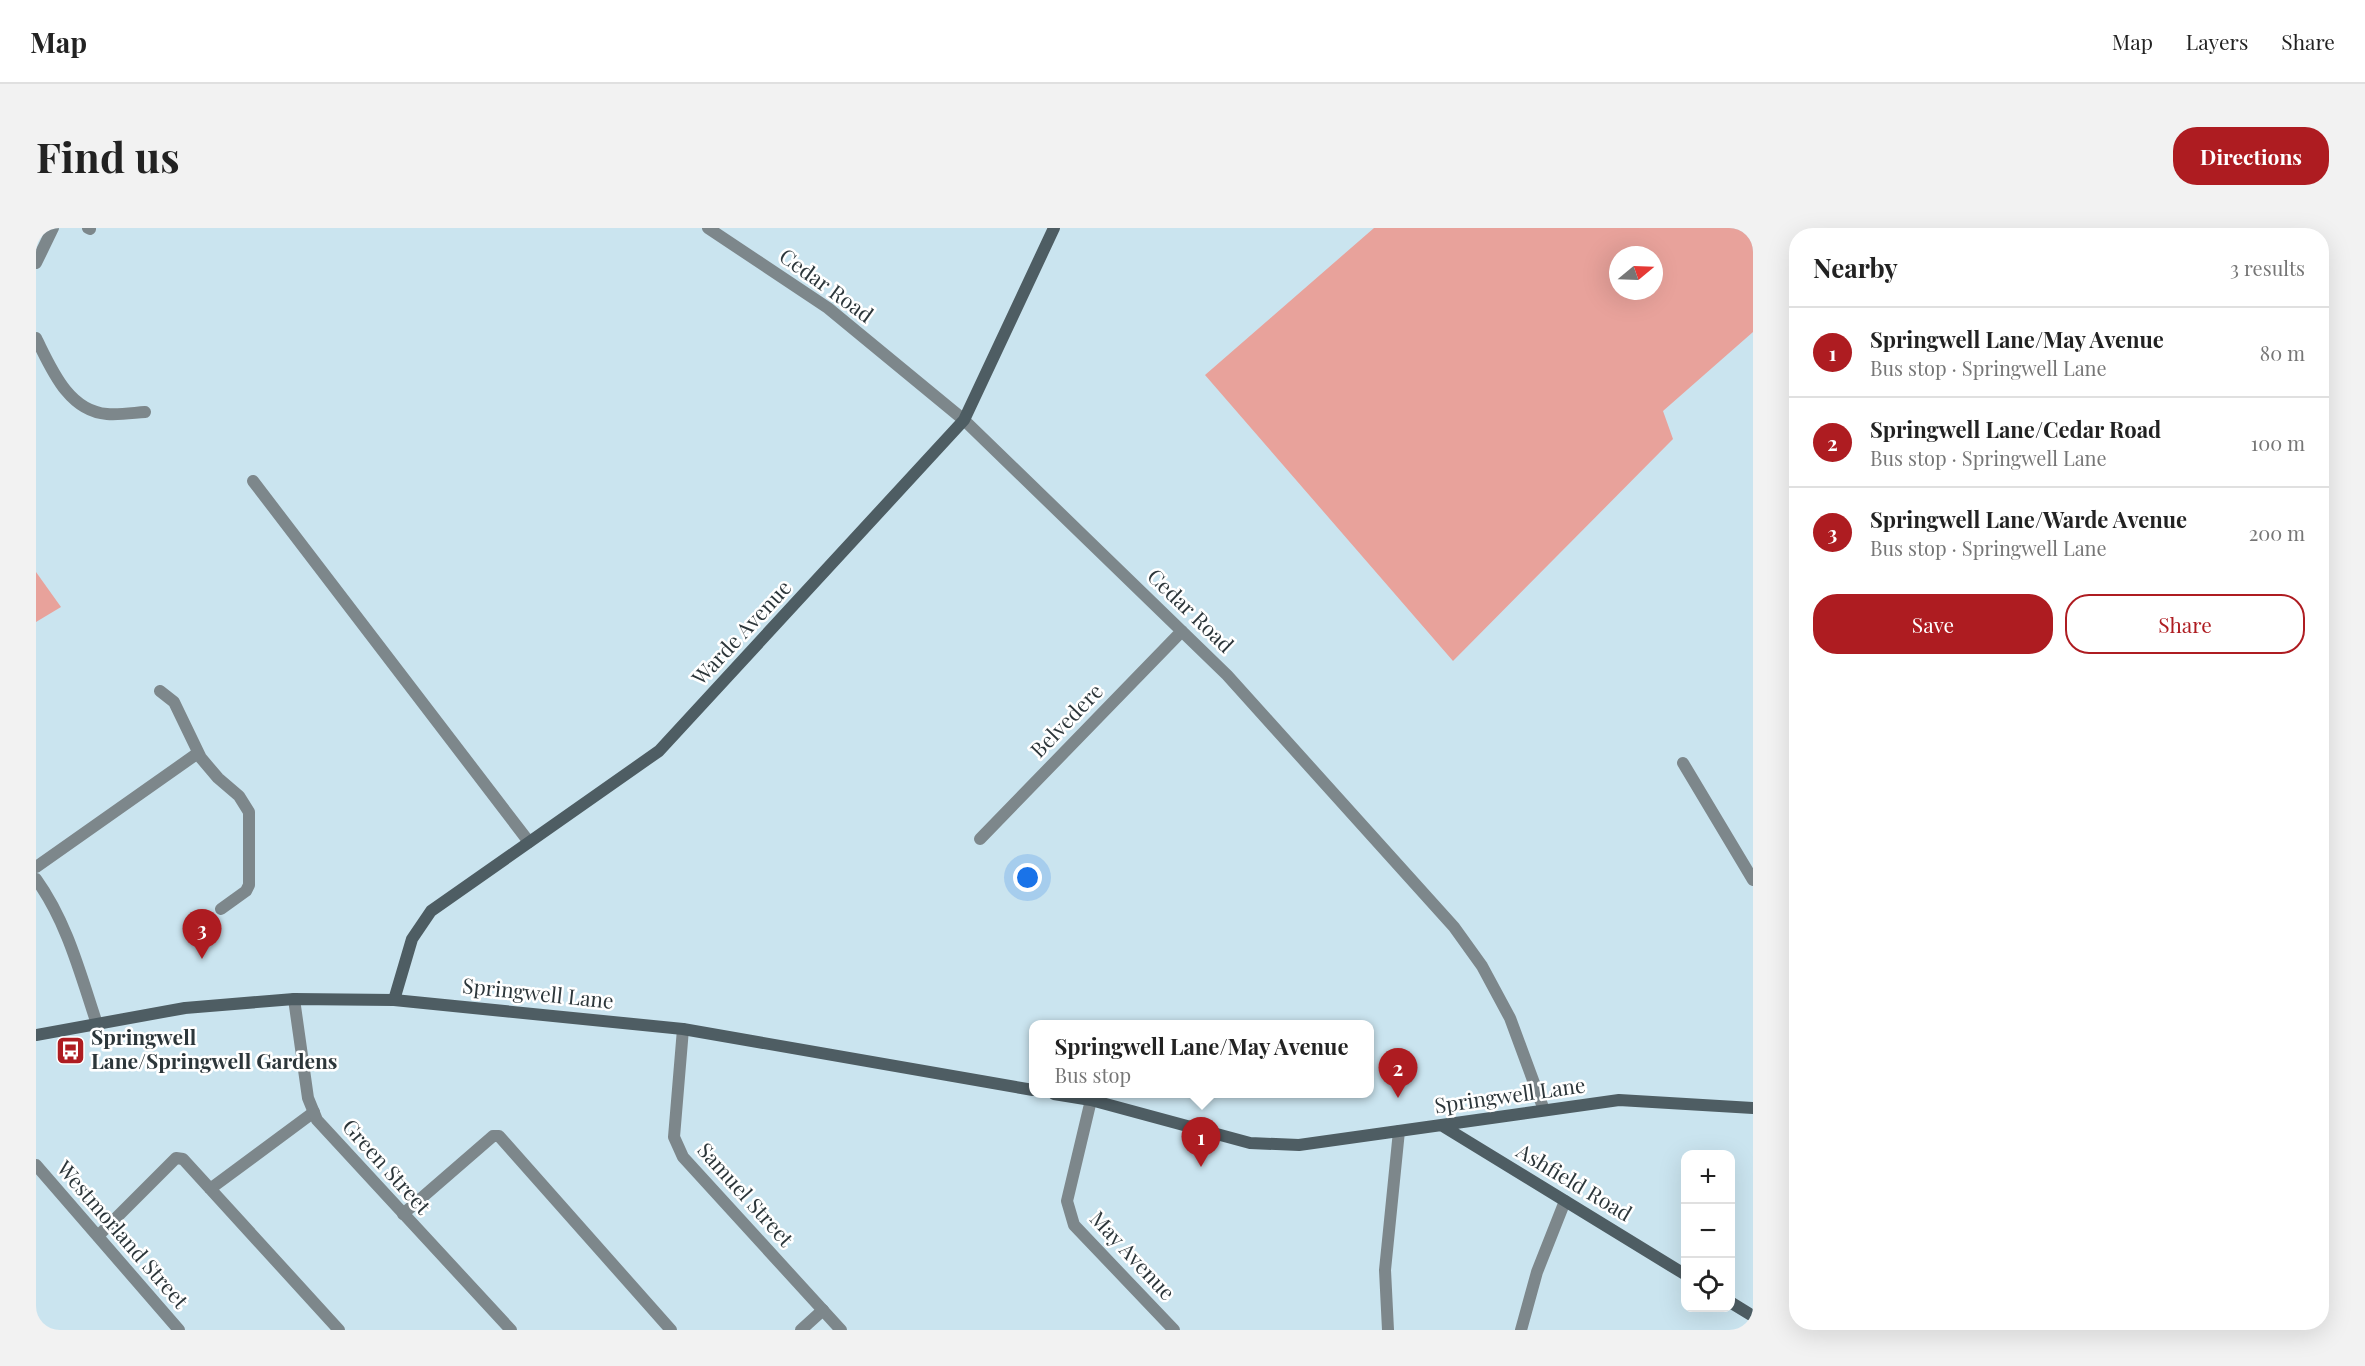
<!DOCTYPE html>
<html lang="en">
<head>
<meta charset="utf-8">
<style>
	:root { --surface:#fff; --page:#f2f2f2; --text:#222; --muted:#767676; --line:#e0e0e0; --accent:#ae1c21 }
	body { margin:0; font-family:"Playfair Display",serif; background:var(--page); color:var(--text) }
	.controls { position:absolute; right:18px; bottom:18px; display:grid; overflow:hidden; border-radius:12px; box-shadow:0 6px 24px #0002 }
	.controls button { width:54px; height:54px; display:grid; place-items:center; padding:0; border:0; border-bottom:2px solid var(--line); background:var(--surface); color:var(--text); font:30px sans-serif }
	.compass { position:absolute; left:1573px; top:18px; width:54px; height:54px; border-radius:50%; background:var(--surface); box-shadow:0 6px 24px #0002; rotate:71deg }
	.you { position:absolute; left:992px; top:650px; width:21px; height:21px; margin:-15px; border:4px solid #fff; border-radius:50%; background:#1a73e8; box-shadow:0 0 0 9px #1a73e833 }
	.badge { display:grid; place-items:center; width:39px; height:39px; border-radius:50%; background:var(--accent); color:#fff; font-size:20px; font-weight:700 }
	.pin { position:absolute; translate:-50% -50px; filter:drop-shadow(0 2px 3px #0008) }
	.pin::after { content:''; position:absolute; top:32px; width:21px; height:18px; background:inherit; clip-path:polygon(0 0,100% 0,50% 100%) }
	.popup { position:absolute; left:993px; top:792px; width:345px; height:78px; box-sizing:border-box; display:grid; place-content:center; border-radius:12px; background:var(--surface); filter:drop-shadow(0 2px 4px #0005); font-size:20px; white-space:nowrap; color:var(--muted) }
	.popup b { font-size:22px; color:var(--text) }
	.popup::after { content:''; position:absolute; left:50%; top:100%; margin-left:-12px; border:12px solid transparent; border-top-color:var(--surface) }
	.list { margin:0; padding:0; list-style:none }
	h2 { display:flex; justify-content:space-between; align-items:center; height:78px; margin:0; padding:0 24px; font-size:26px }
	h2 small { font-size:20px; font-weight:400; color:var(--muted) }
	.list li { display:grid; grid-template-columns:39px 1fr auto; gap:18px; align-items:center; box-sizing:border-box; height:90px; padding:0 24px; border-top:2px solid var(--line) }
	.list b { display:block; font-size:22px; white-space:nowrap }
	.list p { margin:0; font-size:20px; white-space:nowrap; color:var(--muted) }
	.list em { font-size:20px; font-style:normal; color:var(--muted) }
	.actions { display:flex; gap:12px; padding:18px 24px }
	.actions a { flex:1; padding:14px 0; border:2px solid var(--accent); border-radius:24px; text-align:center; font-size:21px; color:var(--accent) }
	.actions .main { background:var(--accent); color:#fff }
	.icon { flex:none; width:33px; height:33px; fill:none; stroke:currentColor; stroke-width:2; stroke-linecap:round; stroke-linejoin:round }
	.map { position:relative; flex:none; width:1717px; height:1102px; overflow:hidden; border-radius:24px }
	header { display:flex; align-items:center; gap:36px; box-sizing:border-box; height:84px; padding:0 30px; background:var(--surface); border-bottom:2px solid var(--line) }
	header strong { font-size:28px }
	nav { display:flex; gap:33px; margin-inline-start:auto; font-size:21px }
	.intro { display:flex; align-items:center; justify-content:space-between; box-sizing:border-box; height:144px; padding:0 36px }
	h1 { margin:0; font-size:42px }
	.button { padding:15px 27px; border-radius:24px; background:var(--accent); color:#fff; font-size:21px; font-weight:700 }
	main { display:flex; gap:36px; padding:0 36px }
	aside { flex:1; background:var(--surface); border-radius:24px; box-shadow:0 6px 24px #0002 }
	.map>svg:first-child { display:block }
	.green { fill:#e8a29b; fill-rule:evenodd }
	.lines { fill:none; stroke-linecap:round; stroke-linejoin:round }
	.lane { stroke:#7d878b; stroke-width:12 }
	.street { stroke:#7d878b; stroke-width:12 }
	.secondary { stroke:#4e5d63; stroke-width:12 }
	.labels { text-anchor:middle; stroke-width:5; stroke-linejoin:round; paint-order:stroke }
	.street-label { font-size:21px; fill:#2c363a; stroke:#fff }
	.poi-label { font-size:21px; font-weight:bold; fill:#2c363a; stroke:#fff; text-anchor:start }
</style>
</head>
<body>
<header>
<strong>Map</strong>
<nav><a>Map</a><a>Layers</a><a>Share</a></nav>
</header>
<div class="intro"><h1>Find us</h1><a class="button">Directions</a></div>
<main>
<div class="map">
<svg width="1717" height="1102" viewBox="0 0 1717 1102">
	<rect width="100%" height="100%" fill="#cae4ef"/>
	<path class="green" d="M1338,0H1714L1717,4V104L1627,183L1637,211L1417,433L1169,147ZM1582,27H1618V63H1582Z
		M0,344L25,379L0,394Z"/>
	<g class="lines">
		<path class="lane" d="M0,35L17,0
			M0,110C15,140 32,183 71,186C83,187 96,185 109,184
			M217,253L493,614
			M174,961L278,884
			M367,986L457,908H463L635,1102
			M62,1008L140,930L147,931L303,1102
			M765,1102L787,1082
			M1352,1102L1349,1042L1363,903
			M1485,1102L1501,1044L1529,973"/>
		<path class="street" d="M52,0L54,1
			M672,0L792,80L928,192L1191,447L1418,699L1446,738L1474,790L1508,882
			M124,463L138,474L165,530L182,550L203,568L213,584V657L210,663L185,681
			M1647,535L1717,652
			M944,611L1146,403
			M0,639L162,525
			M0,651C31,694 44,745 61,796
			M258,771L272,870L281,892L475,1102
			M647,801L638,909L647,929L805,1102
			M1055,872L1031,973L1038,997L1138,1102
			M0,937L143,1102"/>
		<path class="secondary" d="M358,772L376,711L395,683L623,523L928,192L1018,0
			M0,807L149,780L258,771L358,772L647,801L997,862
			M1018,866L1055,872L1214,915L1263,917L1583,872L1717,880
			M1405,897L1650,1047
			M1694,1074L1717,1088"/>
	</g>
	<defs>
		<symbol id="bus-square" viewBox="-11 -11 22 22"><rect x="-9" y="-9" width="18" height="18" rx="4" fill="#ae1c21" stroke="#fff"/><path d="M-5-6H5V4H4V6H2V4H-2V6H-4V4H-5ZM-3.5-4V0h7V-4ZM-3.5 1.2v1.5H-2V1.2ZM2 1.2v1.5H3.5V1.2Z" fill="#fff"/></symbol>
	</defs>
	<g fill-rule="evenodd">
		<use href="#bus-square" x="18" y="806" width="33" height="33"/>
	</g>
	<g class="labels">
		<g class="street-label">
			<text transform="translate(790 58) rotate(36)" y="7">Cedar Road</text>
			<text transform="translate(1154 383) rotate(44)" y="7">Cedar Road</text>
			<text transform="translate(706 405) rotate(-47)" y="7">Warde Avenue</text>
			<text transform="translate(1031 493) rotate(-46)" y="7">Belvedere</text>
			<text transform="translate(502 766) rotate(6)" y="7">Springwell Lane</text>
			<text transform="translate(1474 868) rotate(-8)" y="7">Springwell Lane</text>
			<text transform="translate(350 939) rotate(48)" y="7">Green Street</text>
			<text transform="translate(1538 955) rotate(31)" y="7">Ashfield Road</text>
			<text transform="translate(709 967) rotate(48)" y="7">Samuel Street</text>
			<text transform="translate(86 1007) rotate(49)" y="7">Westmorland Street</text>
			<text transform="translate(1096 1028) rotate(47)" y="7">May Avenue</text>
		</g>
		<g class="poi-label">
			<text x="55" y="817">Springwell<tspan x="55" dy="24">Lane/Springwell Gardens</tspan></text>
		</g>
	</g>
</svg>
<div class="controls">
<button>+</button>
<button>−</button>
<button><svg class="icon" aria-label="locate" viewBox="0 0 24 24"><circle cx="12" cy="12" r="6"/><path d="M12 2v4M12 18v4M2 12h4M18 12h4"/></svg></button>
</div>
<svg class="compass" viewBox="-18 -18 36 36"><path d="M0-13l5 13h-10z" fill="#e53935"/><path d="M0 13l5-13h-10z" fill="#767676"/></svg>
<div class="you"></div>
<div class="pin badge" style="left:1165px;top:939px">1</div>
<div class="popup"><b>Springwell Lane/May Avenue</b>Bus stop</div>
<div class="pin badge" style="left:1362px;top:870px">2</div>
<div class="pin badge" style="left:166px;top:731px">3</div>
</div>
<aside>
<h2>Nearby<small>3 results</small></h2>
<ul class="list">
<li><span class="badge">1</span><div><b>Springwell Lane/May Avenue</b><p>Bus stop · Springwell Lane</p></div><em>80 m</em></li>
<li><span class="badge">2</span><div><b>Springwell Lane/Cedar Road</b><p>Bus stop · Springwell Lane</p></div><em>100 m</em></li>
<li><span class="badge">3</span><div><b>Springwell Lane/Warde Avenue</b><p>Bus stop · Springwell Lane</p></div><em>200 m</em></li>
</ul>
<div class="actions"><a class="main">Save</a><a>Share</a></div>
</aside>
</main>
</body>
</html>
